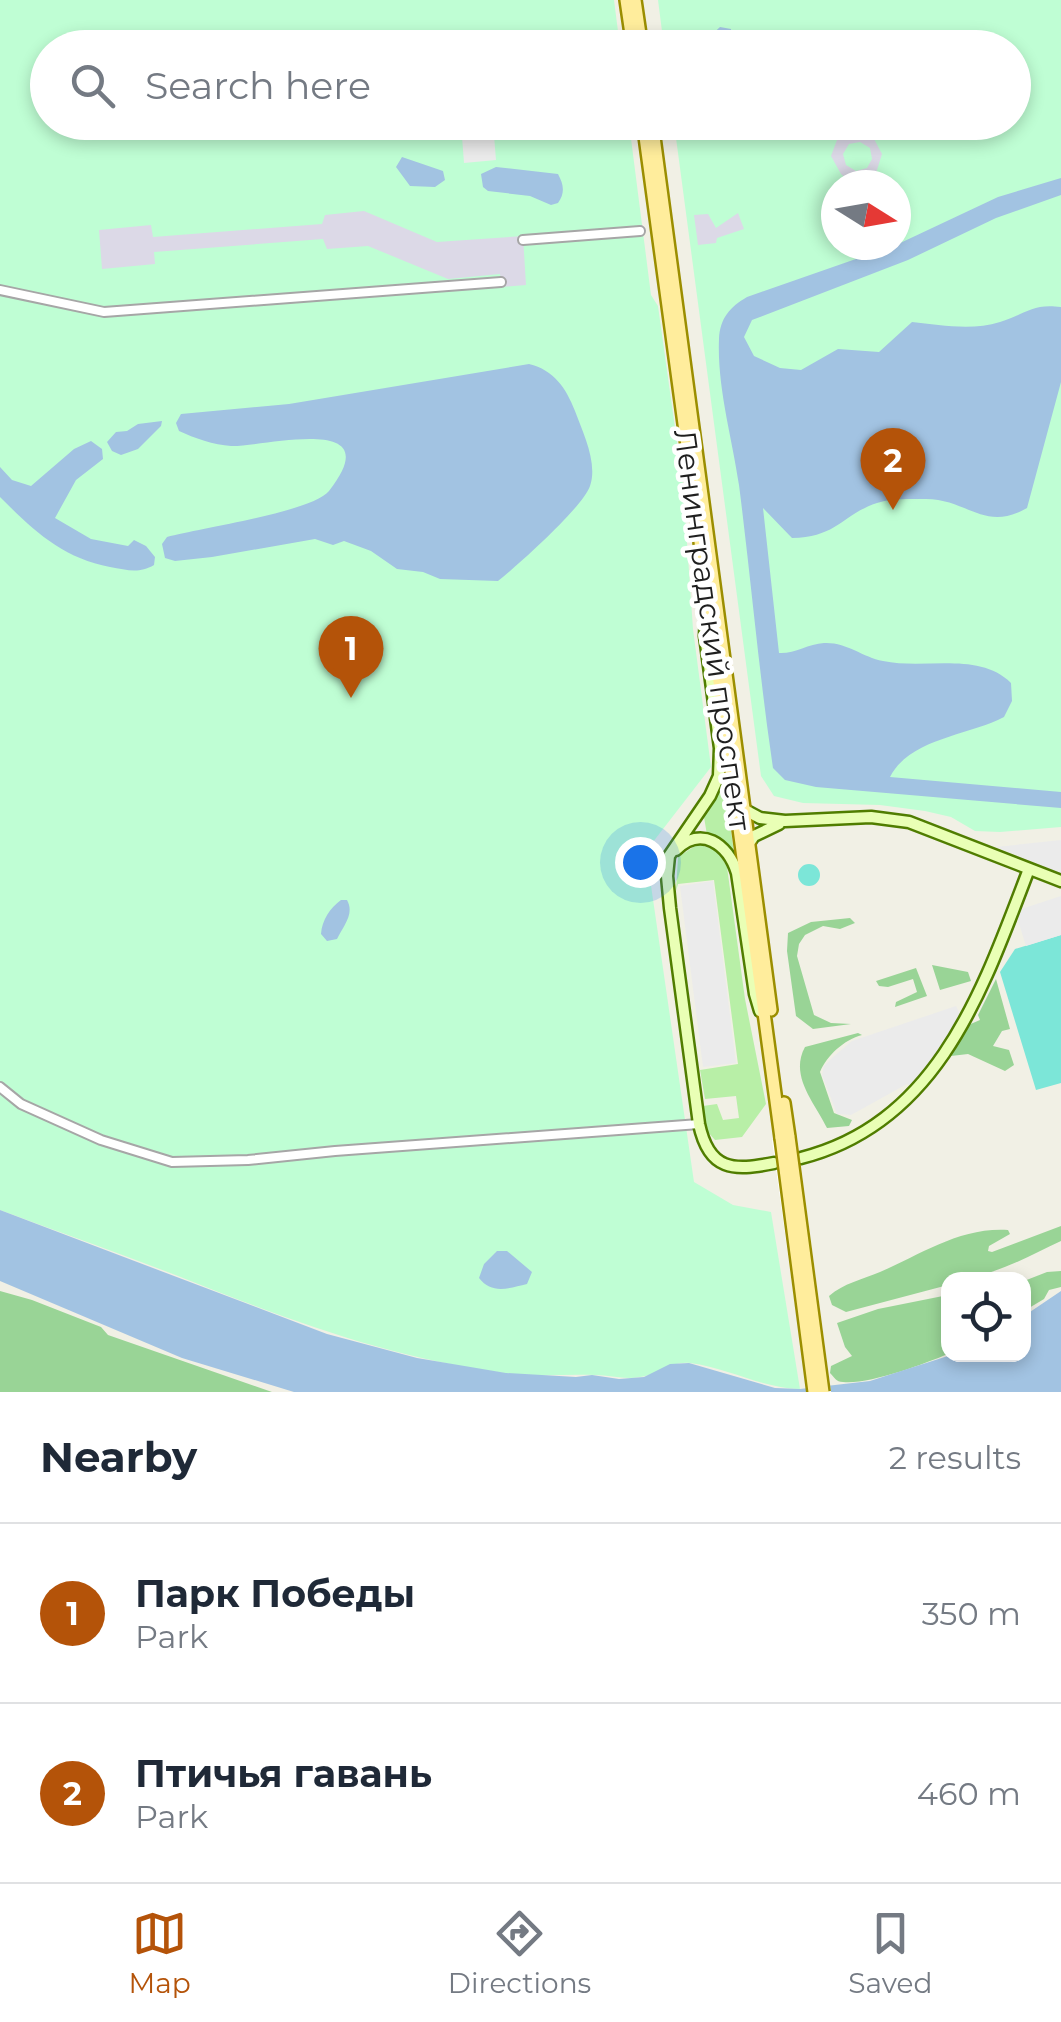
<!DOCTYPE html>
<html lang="en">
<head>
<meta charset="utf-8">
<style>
	:root { --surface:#fff; --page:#f2f2f3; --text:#1f2937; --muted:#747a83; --line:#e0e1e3; --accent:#b45309 }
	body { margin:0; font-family:Montserrat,sans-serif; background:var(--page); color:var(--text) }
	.controls { position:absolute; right:30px; bottom:30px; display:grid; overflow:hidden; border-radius:20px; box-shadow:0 5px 15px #0003 }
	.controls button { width:90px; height:90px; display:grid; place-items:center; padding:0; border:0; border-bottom:2px solid var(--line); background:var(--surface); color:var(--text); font:50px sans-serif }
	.compass { position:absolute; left:821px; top:170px; width:90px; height:90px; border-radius:50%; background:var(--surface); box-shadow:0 5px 15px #0003; rotate:101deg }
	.you { position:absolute; left:640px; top:862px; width:35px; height:35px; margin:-25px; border:8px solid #fff; border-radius:50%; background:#1a73e8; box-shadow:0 0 0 15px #1a73e833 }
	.badge { display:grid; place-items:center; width:65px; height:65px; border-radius:50%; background:var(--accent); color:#fff; font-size:32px; font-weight:700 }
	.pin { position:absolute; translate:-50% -82px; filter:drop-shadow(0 2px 5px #0008) }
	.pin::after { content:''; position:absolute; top:52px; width:35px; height:30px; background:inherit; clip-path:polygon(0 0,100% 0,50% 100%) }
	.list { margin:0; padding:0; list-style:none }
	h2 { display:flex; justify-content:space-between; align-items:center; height:130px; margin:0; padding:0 40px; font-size:42px }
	h2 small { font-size:32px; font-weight:400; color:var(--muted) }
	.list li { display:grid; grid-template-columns:65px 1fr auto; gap:30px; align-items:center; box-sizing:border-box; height:180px; padding:0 40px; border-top:2px solid var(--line) }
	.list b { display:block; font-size:38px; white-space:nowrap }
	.list p { margin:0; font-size:32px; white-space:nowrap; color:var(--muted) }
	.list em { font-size:32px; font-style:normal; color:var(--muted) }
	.icon { flex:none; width:55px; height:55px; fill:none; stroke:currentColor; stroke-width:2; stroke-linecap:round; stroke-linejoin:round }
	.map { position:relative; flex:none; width:1061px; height:1392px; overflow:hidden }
	.search { position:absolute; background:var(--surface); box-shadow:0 5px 15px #0003; left:30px; right:30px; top:30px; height:110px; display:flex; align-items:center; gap:25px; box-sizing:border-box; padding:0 35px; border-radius:55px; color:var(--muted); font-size:38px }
	.sheet { height:490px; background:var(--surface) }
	nav { display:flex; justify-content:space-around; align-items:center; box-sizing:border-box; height:140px; border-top:2px solid var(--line); background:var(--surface); font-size:28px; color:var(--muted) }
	nav a { display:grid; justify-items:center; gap:5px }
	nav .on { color:var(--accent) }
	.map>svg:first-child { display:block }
	.grass { fill:#b8efa7 }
	.forest { fill:#99d496 }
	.park { fill:#bffed4; fill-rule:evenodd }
	.pitch { fill:#7ce6d8 }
	.parking { fill:#ebebeb }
	.plaza { fill:#dcd9e7; fill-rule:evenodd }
	.water { fill:#a2c3e2 }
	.pier { fill:#fff }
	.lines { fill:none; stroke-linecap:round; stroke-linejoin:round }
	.street-casing { stroke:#a6a6a6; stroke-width:12 }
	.secondary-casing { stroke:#507d00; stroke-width:15 }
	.primary-casing { stroke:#9b8e00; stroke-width:16 }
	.street { stroke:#fff; stroke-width:8 }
	.secondary { stroke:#e9ffb5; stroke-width:10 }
	.primary { stroke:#ffed9c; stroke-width:11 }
	.primary-bridge-casing { stroke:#9b8e00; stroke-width:16; stroke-linecap:butt }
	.primary-bridge { stroke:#ffed9c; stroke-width:11 }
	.labels { text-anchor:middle; stroke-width:9; stroke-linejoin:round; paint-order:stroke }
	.street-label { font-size:30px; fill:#1f1f1f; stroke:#fff }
</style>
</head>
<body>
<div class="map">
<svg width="1061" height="1392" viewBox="0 0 1061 1392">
	<rect width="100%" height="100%" fill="#f1f0e5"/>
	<path class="grass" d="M723,786L725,787L735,860L707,835L703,811Z
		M698,844L718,851L727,867L745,999L766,1104L742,1137L715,1140L706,1130L703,1106L717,1104L723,1120L739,1118L736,1096L705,1099L700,1070L738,1064L714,880L678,884L676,891L678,857Z"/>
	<path class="forest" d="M850,918L855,923L840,929L823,926L805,935L799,944L797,956L814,1015L831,1023L851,1024L813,1029L796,1016L787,951L788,933L811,922Z
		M932,965L968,972L971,981L940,990Z
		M916,968L927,996L895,1007L896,1002L917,992L913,979L888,987L879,986L876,981Z
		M996,979L1010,1029L1002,1031L993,1046L1009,1050L1014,1065L1005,1071L968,1054L951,1056L966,1026L980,1020L978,1015Z
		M858,1033L862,1035C844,1040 827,1055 820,1072L834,1113L852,1120L849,1126L827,1128C815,1103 789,1076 805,1047Z
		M1061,1226V1241C1025,1258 989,1279 948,1280V1285L846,1312L832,1305L829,1296C844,1283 861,1280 880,1272C922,1254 960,1227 1008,1230L1010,1234L989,1246L988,1251L992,1252Z
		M1061,1271V1287L1049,1290L1044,1299L1024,1311V1281L1047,1272Z
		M0,1291L32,1300L101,1327L108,1335L272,1392H0Z
		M948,1295V1354C924,1364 868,1385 843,1382C836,1382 834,1377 830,1373L831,1366L852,1356L845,1347L837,1323L878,1309Z"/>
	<path class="park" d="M0,0H614L620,47L48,48V122L629,123L651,295L658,306L683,485L693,629L711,767L646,851L694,1182L733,1205L771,1212L800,1389C761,1388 729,1368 690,1363C670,1361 659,1375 640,1377C624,1380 611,1375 595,1375C565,1374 535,1377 504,1373C388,1358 286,1319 178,1276C119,1253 59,1232 0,1210Z
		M658,0H1061V827L1000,832L975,831L951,817L925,811L880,805L803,803L774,796L761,776L674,123L1014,122V48L664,47ZM836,185H896V245H836Z"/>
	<path class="pitch" d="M798 875a11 11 0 1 1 22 0a11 11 0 1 1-22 0Z
		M1061,935V1083L1036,1090L1000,972L1015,949Z"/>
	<path class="parking" d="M457,31L503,41L502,47H453Z
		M461,123H493L496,160L464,163Z
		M1061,840V873L996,847Z
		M713,881L736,1063L703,1067L680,886Z
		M1061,896V935L1026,946L1015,911Z
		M956,1006L961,1016L944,1047L913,1088L907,1084L851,1115L837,1114L822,1075L824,1066L833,1057L852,1041Z"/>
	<path class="plaza" d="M854,131L873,137L882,154L876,173L859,182L849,181L841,174L831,156L837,140ZM860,142L870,148L872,159L867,168L856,171L846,165L843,154L849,144Z
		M364,211L437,242L523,236L526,285L502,287L500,274L448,279L368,246L327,249L323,239L154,252L155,264L102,269L99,230L151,225L153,237L322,224L325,215Z
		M738,213L744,229L717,238L716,243L698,245L694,215L708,214L716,228Z"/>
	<path class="water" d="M720,27L731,29L732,47L728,44L714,47L709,42L691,47L692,43L705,41Z
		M402,157L443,171L445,180L435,187L410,186L396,167Z
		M496,167L558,174C564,185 565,193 558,203L551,205L530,196L488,191L483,187L481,174Z
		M1061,178V195L996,218L908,260L752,320L744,337L754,356L780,368L801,370L838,349L879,352L912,322C940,325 972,331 1000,322C1026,314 1032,303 1061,307V382L1027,508C984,533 967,498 924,499C910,499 890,498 877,503C841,515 838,537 792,538L763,508L779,653C794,654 808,644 824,643C847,642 862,657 883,661C924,670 979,651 1011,683L1012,701L1004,717C968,736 910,738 890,777L1061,792V808L816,787L785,780L773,768C759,674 751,579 739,485C732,437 717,387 719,339C720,318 730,307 747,297L896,245L998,197Z
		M529,364C554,370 566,388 575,411C583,433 598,463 590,486C583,507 517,566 498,581L440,579L423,572L397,569L371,551L344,541L333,545L315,539L212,557L175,561L165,558L162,544L167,537C200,528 312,512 329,491C391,412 264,447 231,446C214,445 194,438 179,431L176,423L181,414L289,404Z
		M162,421L161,426L138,449L121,455L112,451L107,442L116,432L127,431L138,424Z
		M91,441L102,449L103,459L76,480L55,518L91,539L128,546L134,540L146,546L155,557L154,565C139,574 127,570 110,567C62,558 33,530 0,497V467L12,480L31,486L74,449Z
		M341,900H347C355,914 343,926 337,939L327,941L321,934C322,920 330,908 341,900Z
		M0,1210L327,1334L417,1358L506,1373L576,1377L592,1375L619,1379L644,1377L670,1364L689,1363L775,1388L800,1389L870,1381L951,1355L1024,1354V1316L1061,1291V1392H294L182,1358L0,1281Z
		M497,1251H507L532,1272L527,1284C509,1288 492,1295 479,1278L484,1264Z"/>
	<path class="pier" d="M797,1136L831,1392H807L772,1140Z"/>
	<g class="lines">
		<defs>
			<path id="street" d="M523,240L640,231
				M0,290L104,312L501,282
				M0,1087L21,1104L101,1140L172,1162L248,1160L335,1151L699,1124"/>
			<path id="secondary" d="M706,615L705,636L720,748L719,776L710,796L669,856L667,876L670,908L699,1124C709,1171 733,1171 774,1163
				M745,810L760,818L785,821L871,817L909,822L1061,881
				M749,843L754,836L779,824
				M676,850C701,825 728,844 737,873L755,994L760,1011
				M801,1158C939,1123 983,989 1029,869"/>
			<path id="primary" d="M626,0L633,48
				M635,0L642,48
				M643,122L781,1138
				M652,122L771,1010
				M784,1103L789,1137"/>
		</defs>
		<use href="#street" class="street-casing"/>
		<use href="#secondary" class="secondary-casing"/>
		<use href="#primary" class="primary-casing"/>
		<use href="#street" class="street"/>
		<use href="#secondary" class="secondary"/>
		<use href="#primary" class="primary"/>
		<defs>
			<path id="primary-bridge" d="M789,1137L823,1392
				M781,1138L814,1392"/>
		</defs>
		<use href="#primary-bridge" class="primary-bridge-casing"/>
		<use href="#primary-bridge" class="primary-bridge"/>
	</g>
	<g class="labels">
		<g class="street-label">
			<text transform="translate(712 630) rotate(82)" y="10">Ленинградский проспект</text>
		</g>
	</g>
</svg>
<div class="controls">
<button><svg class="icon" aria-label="locate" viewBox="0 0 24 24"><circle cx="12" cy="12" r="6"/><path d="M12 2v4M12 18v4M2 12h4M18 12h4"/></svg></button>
</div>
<svg class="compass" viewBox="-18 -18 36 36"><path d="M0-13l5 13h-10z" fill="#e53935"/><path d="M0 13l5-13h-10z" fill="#747a83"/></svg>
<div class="you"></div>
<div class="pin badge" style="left:351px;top:698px">1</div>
<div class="pin badge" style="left:893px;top:510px">2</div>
<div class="search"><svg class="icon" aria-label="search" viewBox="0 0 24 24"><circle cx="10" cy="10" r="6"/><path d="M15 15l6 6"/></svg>Search here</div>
</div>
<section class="sheet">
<h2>Nearby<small>2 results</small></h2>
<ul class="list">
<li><span class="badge">1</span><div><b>Парк Победы</b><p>Park</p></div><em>350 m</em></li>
<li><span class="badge">2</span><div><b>Птичья гавань</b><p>Park</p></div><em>460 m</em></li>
</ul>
</section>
<nav>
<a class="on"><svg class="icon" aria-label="map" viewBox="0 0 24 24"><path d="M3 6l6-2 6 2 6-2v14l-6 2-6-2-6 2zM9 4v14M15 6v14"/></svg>Map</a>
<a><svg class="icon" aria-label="directions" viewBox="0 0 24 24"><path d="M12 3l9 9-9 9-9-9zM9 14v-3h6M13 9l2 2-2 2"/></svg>Directions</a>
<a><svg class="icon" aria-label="saved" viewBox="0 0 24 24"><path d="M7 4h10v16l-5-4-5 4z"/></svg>Saved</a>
</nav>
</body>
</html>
